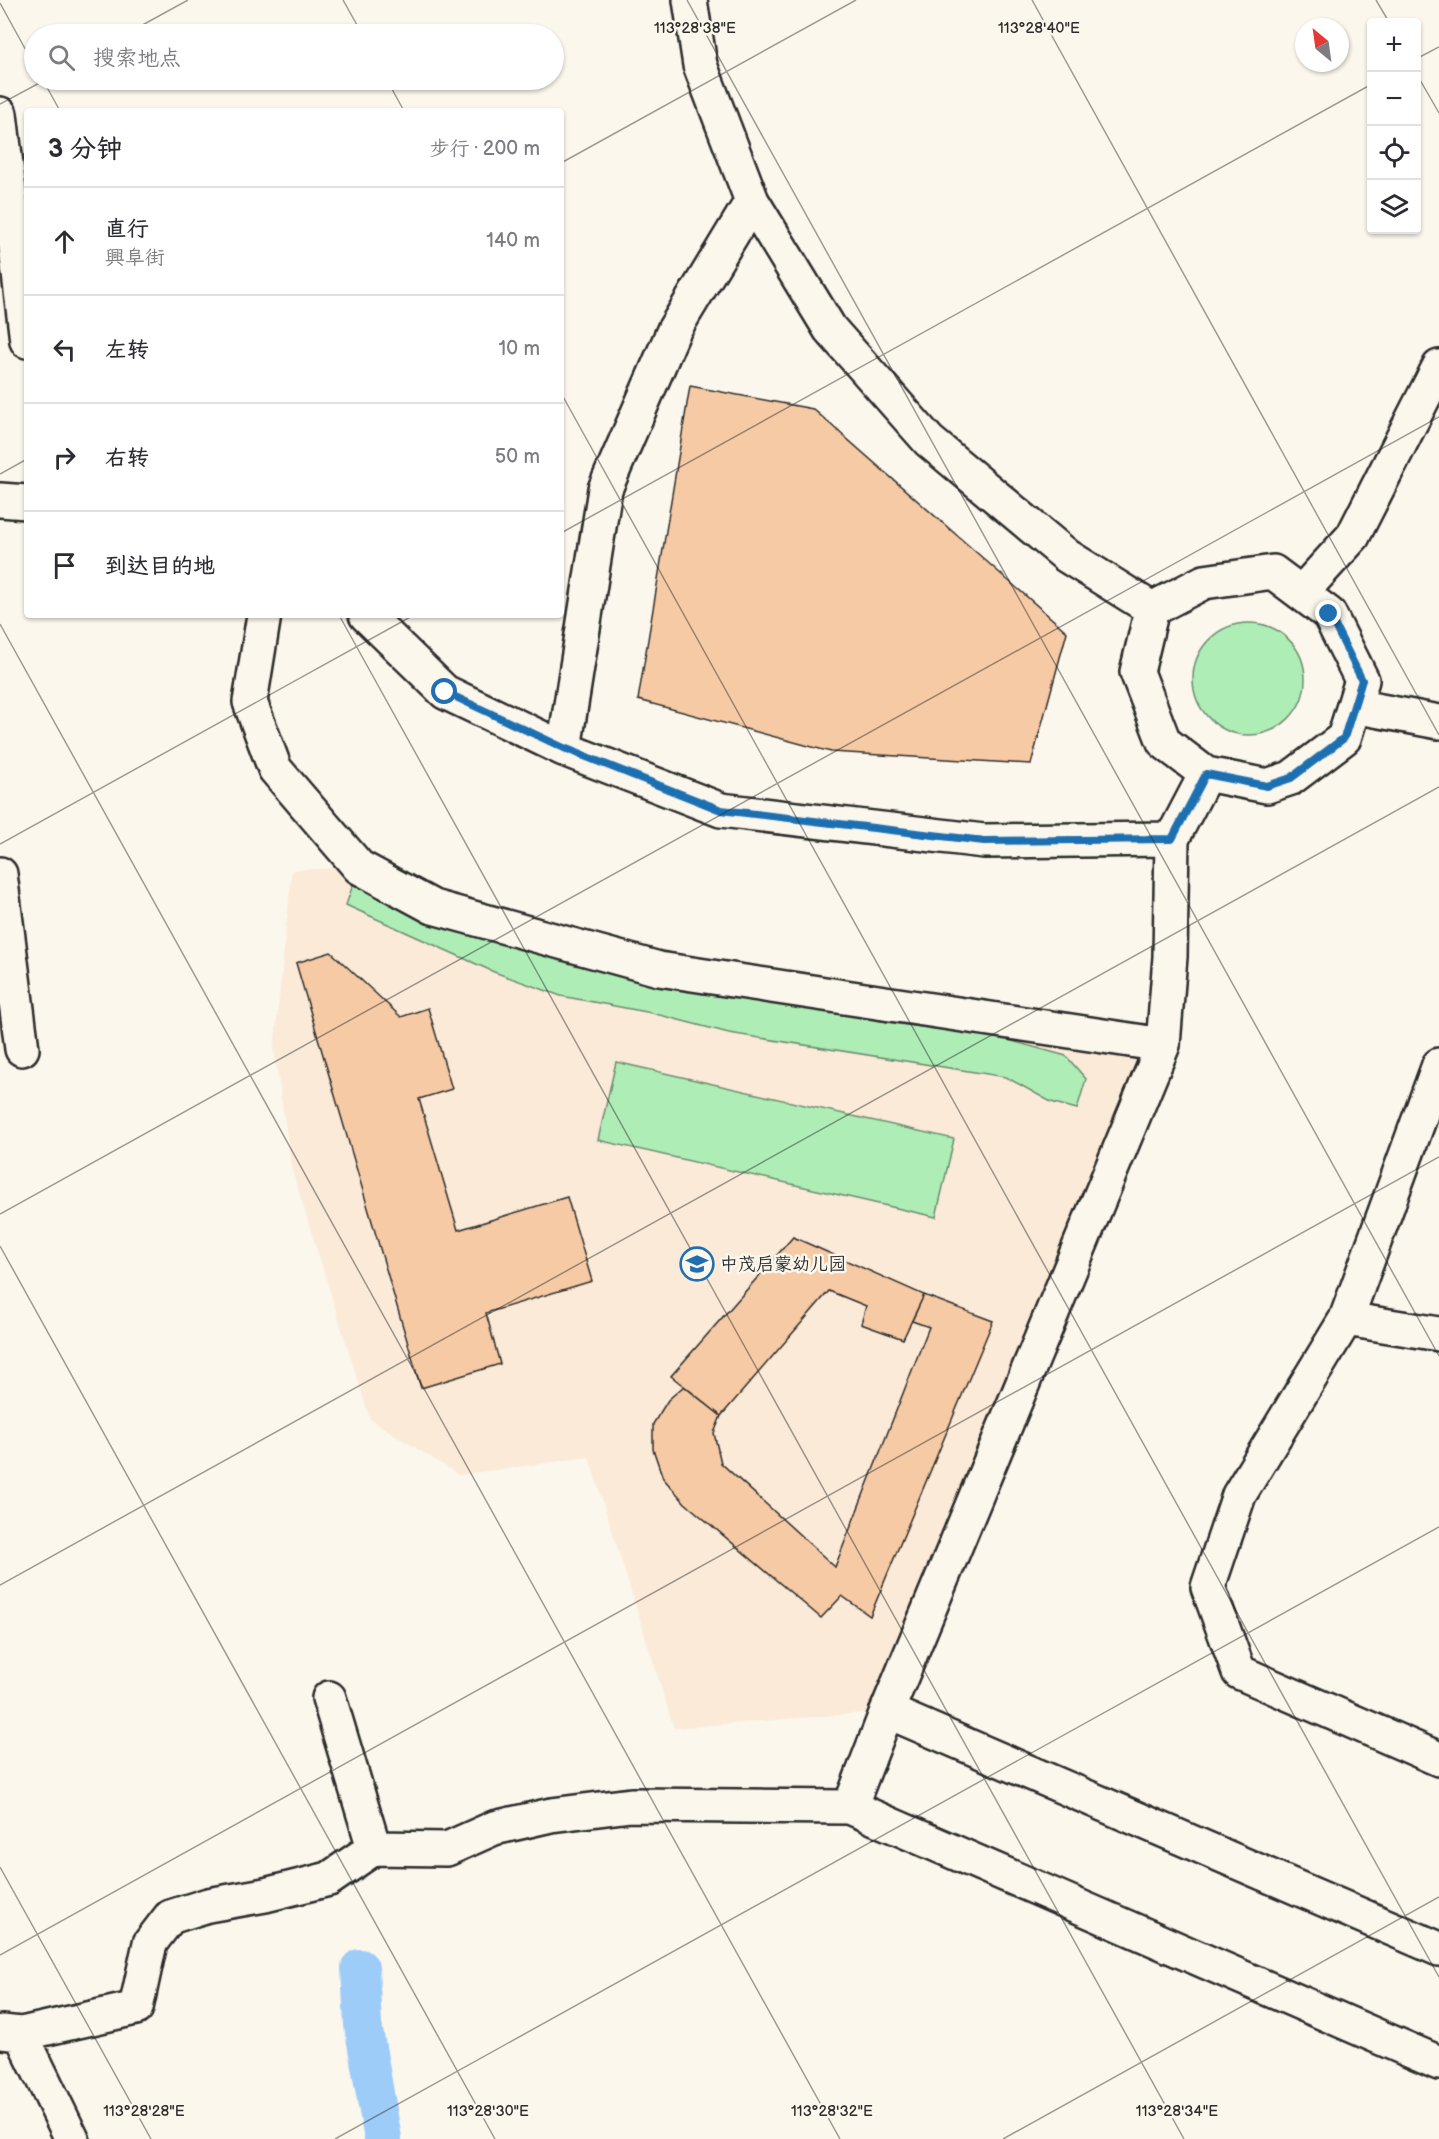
<!DOCTYPE html>
<html lang="zh">
<head>
<meta charset="utf-8">
<style>
	:root { --surface:#fff; --page:#f2f2f3; --text:#2b2b33; --muted:#7c7c81; --line:#e1e1e2 }
	body { margin:0; font-family:"Balsamiq Sans","LXGW WenKai TC",sans-serif; background:var(--page); color:var(--text) }
	.controls { position:absolute; right:18px; top:18px; display:grid; overflow:hidden; border-radius:6px; box-shadow:0 2px 4px #0004 }
	.controls button { width:54px; height:54px; display:grid; place-items:center; padding:0; border:0; border-bottom:2px solid var(--line); background:var(--surface); color:var(--text); font:30px sans-serif }
	.compass { position:absolute; left:1295px; top:18px; width:54px; height:54px; border-radius:50%; background:var(--surface); box-shadow:0 2px 4px #0004; rotate:331deg }
	.stop { position:absolute; width:18px; height:18px; margin:-14px; border:4px solid #1f6fb2; border-radius:50%; background:#fff }
	.stop.end { background:#1f6fb2; border-color:#fff; box-shadow:0 2px 6px #0008 }
	.list { margin:0; padding:0; list-style:none }
	h2 { display:flex; justify-content:space-between; align-items:center; height:78px; margin:0; padding:0 24px; font-size:26px }
	h2 small { font-size:20px; font-weight:400; color:var(--muted) }
	.list li { display:grid; grid-template-columns:39px 1fr auto; gap:18px; align-items:center; box-sizing:border-box; height:108px; padding:0 24px; border-top:2px solid var(--line) }
	.list b { display:block; font-size:22px; white-space:nowrap }
	.list p { margin:0; font-size:20px; white-space:nowrap; color:var(--muted) }
	.list em { font-size:20px; font-style:normal; color:var(--muted) }
	.icon { flex:none; width:33px; height:33px; fill:none; stroke:currentColor; stroke-width:2; stroke-linecap:round; stroke-linejoin:round }
	.map { position:relative; flex:none; width:1439px; height:2139px; overflow:hidden }
	.search { position:absolute; background:var(--surface); box-shadow:0 2px 4px #0004; left:24px; top:24px; width:540px; height:66px; display:flex; align-items:center; gap:15px; box-sizing:border-box; padding:0 21px; border-radius:33px; color:var(--muted); font-size:22px }
	.panel { position:absolute; background:var(--surface); box-shadow:0 2px 4px #0004; left:24px; top:108px; width:540px; height:510px; border-radius:6px }
	.map>svg:first-child { display:block }
	.built { fill:#faead7 }
	.green { fill:#aeeeb6; stroke:#6c8c70; stroke-width:1.5 }
	.lines { fill:none; stroke-linecap:round; stroke-linejoin:round }
	.canal { stroke:#9dccf9; stroke-width:38 }
	.building { fill:#f6caa5; stroke:#2b2b2b; stroke-width:1.5 }
	.minor-casing { stroke:#2b2b2b; stroke-width:38 }
	.minor { stroke:#fbf7ec; stroke-width:33 }
	.route { stroke:#1f6fb2; stroke-width:8 }
	.ticks { fill:none; stroke:#2b2b2b; stroke-width:1.5; stroke-opacity:0.45 }
	.labels { text-anchor:middle; stroke-width:5; stroke-linejoin:round; paint-order:stroke }
	.poi-label { font-size:18px; fill:#2b2b2b; stroke:#fbf7ec; text-anchor:start }
	.ticks-label { font-size:15px; text-anchor:middle; fill:#2b2b2b; stroke:#fbf7ec; stroke-width:5; stroke-linejoin:round; paint-order:stroke }
</style>
</head>
<body>
<div class="map">
<svg width="1439" height="2139" viewBox="0 0 1439 2139">
	<rect width="100%" height="100%" fill="#fbf7ec"/>
	<filter id="ink" filterUnits="userSpaceOnUse"><feTurbulence type="fractalNoise" baseFrequency=".0167" numOctaves="2"/><feDisplacementMap in="SourceGraphic" scale="12" xChannelSelector="R" yChannelSelector="G"/><feConvolveMatrix kernelMatrix="1 2 1 2 8 2 1 2 1" color-interpolation-filters="sRGB"/></filter>
	<g filter="url(#ink)">
		<path class="built" d="M359,867L659,969L1163,1045L887,1711L674,1728L589,1457L459,1475L370,1419L292,1170L274,1050L292,870Z"/>
		<path class="green" d="M1193 679a56 56 0 1 1 112 0a56 56 0 1 1-112 0Z
			M359,867L782,1003L899,1024L994,1036L1066,1056L1086,1079L1077,1109L1051,1102L1006,1077L729,1033L652,1013L561,996L494,972L346,905Z
			M616,1062L954,1139L936,1217L598,1140Z"/>
		<g class="lines">
			<path class="canal" d="M360,1968L363,2025L383,2139"/>
		</g>
		<path class="building" d="M690,386L813,409L1067,632L1031,764L831,752L638,700Z
			M331,952L401,1017L428,1008L452,1089L419,1099L458,1230L567,1197L592,1281L486,1313L500,1364L421,1388L296,963Z
			M793,1237L924,1295L903,1339L861,1324L866,1306L829,1291L721,1416L671,1376Z
			M924,1295L993,1321L870,1616L842,1596L821,1618L685,1503L663,1478L653,1449V1424L668,1400L684,1386L721,1416L714,1433L721,1463L835,1567L929,1327L912,1321Z"/>
		<g class="lines">
			<defs>
				<path id="minor" d="M690,0L700,65L752,201L830,329L929,441L1067,556L1152,609
					M0,114L27,341
					M0,500L27,502
					M1273,572L1329,614L1362,680L1344,738L1291,778L1267,786L1206,774L1164,742L1137,672L1152,609L1204,582Z
					M1301,593L1353,536L1439,367
					M264,615L250,702L275,769L359,867L433,907L659,969L1163,1045
					M366,615L445,692L564,749L721,810L984,841L1172,839
					M1354,706L1439,722
					M564,749L605,489L674,330L752,201
					M1206,774L1172,839L1170,957L1163,1045L887,1711L1439,1949
					M0,874L22,1049
					M1346,1319L1439,1065
					M1439,1334L1346,1319L1239,1495L1208,1587L1239,1672L1439,1759
					M329,1698L374,1848
					M850,1807L887,1711
					M2,2032L21,2034L72,2139
					M21,2034L136,2008L150,1943L170,1917L208,1905L265,1895L329,1879L374,1848L447,1849L494,1828L551,1815L631,1805L850,1807L1439,2063"/>
			</defs>
			<use href="#minor" class="minor-casing"/>
			<use href="#minor" class="minor"/>
		</g>
	</g>
	<g class="lines" filter="url(#ink)">
		<path class="route" d="M445,692L564,748L721,810L984,841L1172,839L1206,774L1267,786L1291,778L1344,738L1362,680L1329,614"/>
	</g>
	<path class="ticks" d="M343,0L362,34M687,0L1439,1356M1032,0L1439,735M1376,0L1389,22M0,3L34,65M126,34L188,0M1416,59L1439,47M1416,73L1439,113M43,80L60,111M387,80L404,111M0,104L45,80M561,163L856,0M561,393L1439,1977M0,474L27,459M561,533L1372,84M339,615L1184,2139M0,624L840,2139M0,844L414,615M0,1214L1439,417M0,1246L495,2139M0,1585L1439,787M0,1867L151,2139M0,1955L1439,1157M335,2139L1439,1527M1003,2139L1439,1897"/>
	<defs>
		<symbol id="school-ring" viewBox="-11 -11 22 22"><circle r="9.5" fill="#fbf7ec" stroke="#1f6fb2" stroke-width="1.5"/><path d="M0-5L7-2L0 1L-7-2ZM-4 1L0 2.5L4 1V4Q0 6-4 4Z" fill="#1f6fb2"/></symbol>
	</defs>
	<g fill-rule="evenodd">
		<use href="#school-ring" x="678" y="1245" width="38" height="38"/>
	</g>
	<g class="labels">
		<g class="poi-label">
			<text x="720" y="1270">中茂启蒙幼儿园</text>
		</g>
	</g>
	<g class="ticks-label">
		<text x="695" y="33">113°28'38"E</text>
		<text x="1039" y="33">113°28'40"E</text>
		<text x="144" y="2116">113°28'28"E</text>
		<text x="488" y="2116">113°28'30"E</text>
		<text x="832" y="2116">113°28'32"E</text>
		<text x="1177" y="2116">113°28'34"E</text>
	</g>
</svg>
<div class="controls">
<button>+</button>
<button>−</button>
<button><svg class="icon" aria-label="locate" viewBox="0 0 24 24"><circle cx="12" cy="12" r="6"/><path d="M12 2v4M12 18v4M2 12h4M18 12h4"/></svg></button>
<button><svg class="icon" aria-label="layers" viewBox="0 0 24 24"><path d="M12 4l9 5-9 5-9-5zM3 14l9 5 9-5"/></svg></button>
</div>
<svg class="compass" viewBox="-18 -18 36 36"><path d="M0-13l5 13h-10z" fill="#e53935"/><path d="M0 13l5-13h-10z" fill="#7c7c81"/></svg>
<div class="stop" style="left:445px;top:692px"></div>
<div class="stop end" style="left:1329px;top:614px"></div>
<div class="search"><svg class="icon" aria-label="search" viewBox="0 0 24 24"><circle cx="10" cy="10" r="6"/><path d="M15 15l6 6"/></svg>搜索地点</div>
<section class="panel">
<h2>3 分钟<small>步行 · 200 m</small></h2>
<ul class="list">
<li><svg class="icon" aria-label="ahead" viewBox="0 0 24 24"><path d="M12 20V5M6 11l6-6 6 6"/></svg><div><b>直行</b><p>興阜街</p></div><em>140 m</em></li>
<li><svg class="icon" aria-label="left" viewBox="0 0 24 24"><path d="M17 20v-9H6M10 6l-5 5 5 5"/></svg><div><b>左转</b></div><em>10 m</em></li>
<li><svg class="icon" aria-label="right" viewBox="0 0 24 24"><path d="M7 20v-9h11M14 6l5 5-5 5"/></svg><div><b>右转</b></div><em>50 m</em></li>
<li><svg class="icon" aria-label="arrive" viewBox="0 0 24 24"><path d="M6 21V4h12l-3 4 3 4H6"/></svg><div><b>到达目的地</b></div></li>
</ul>
</section>
</div>
</body>
</html>
